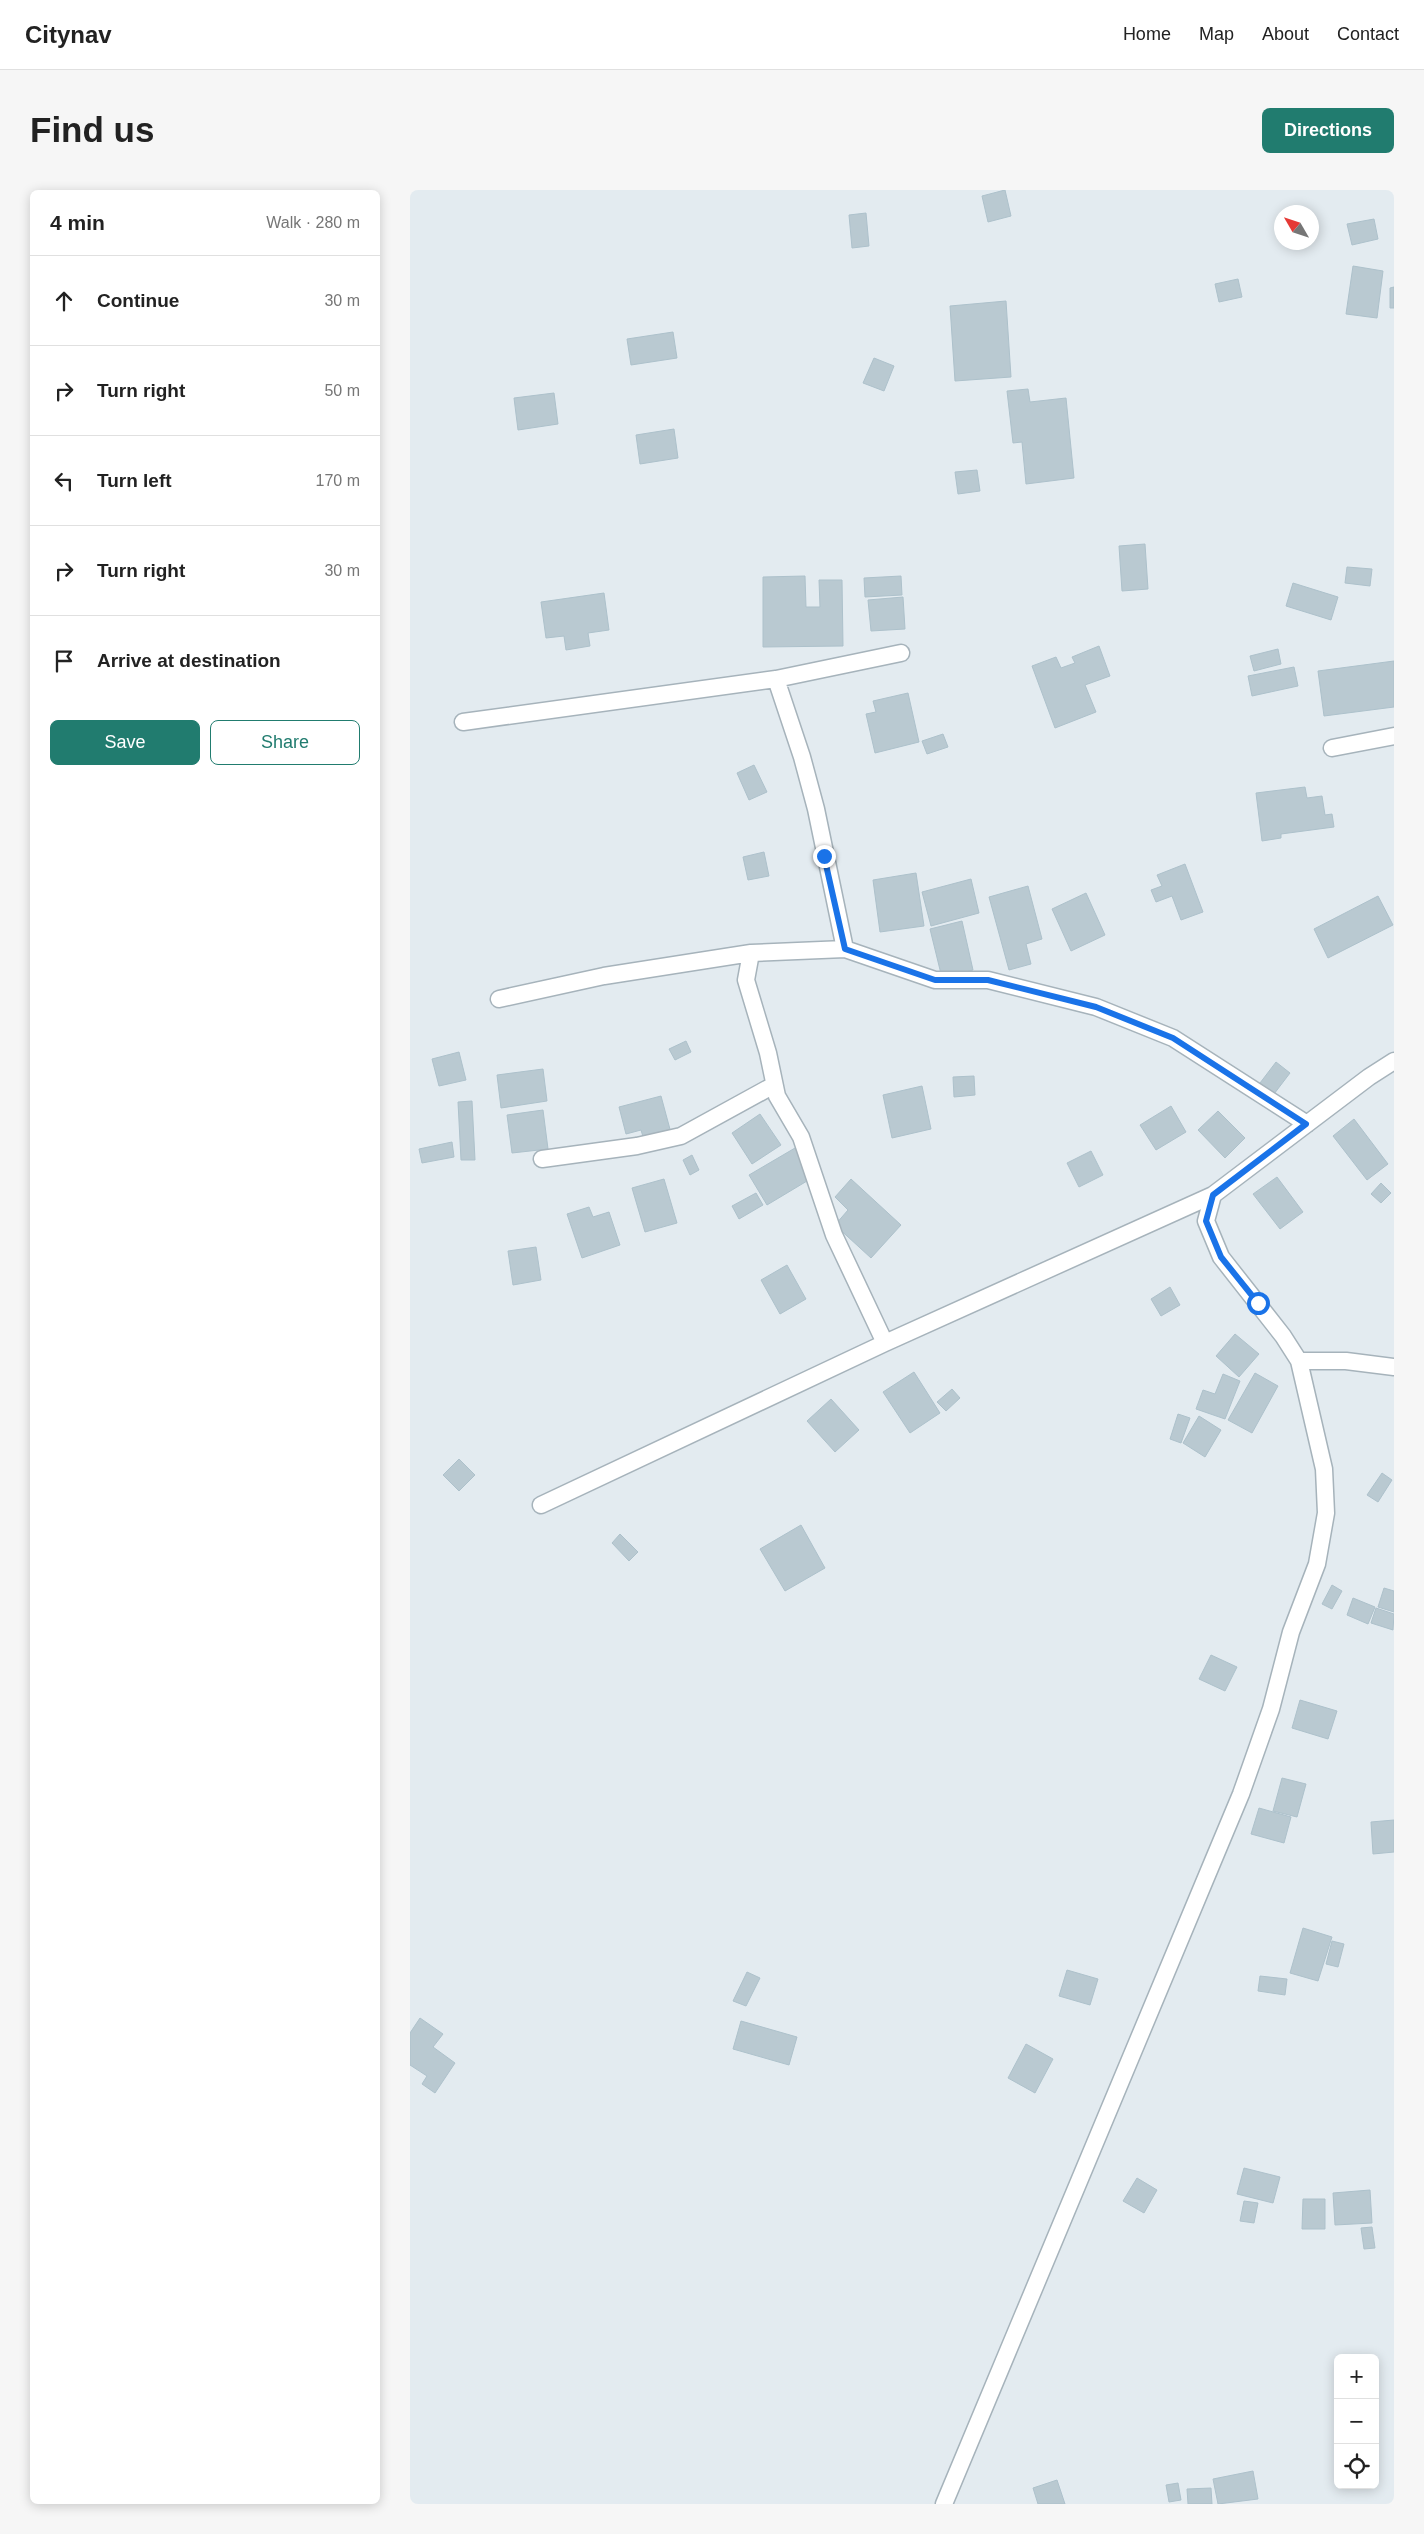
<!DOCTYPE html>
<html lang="en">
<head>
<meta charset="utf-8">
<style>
	:root { --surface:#fff; --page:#f6f6f6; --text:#222; --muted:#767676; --line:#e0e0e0; --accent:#217c6f }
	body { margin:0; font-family:Arial,sans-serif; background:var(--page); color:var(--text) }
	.controls { position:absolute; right:15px; bottom:15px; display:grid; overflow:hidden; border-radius:8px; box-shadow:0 2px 12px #0003 }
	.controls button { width:45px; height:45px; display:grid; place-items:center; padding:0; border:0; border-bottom:1px solid var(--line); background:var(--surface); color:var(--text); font:25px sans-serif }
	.compass { position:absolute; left:864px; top:15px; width:45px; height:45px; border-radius:50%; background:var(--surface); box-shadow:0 2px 12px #0003; rotate:309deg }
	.stop { position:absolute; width:15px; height:15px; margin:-11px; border:4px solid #1a73e8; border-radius:50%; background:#fff }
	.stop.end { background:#1a73e8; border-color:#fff; box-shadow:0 1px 5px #0008 }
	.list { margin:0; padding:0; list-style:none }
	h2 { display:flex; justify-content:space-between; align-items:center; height:65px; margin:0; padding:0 20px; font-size:21px }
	h2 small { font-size:16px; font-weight:400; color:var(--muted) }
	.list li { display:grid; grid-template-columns:32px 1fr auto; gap:15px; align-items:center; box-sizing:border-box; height:90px; padding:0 20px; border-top:1px solid var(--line) }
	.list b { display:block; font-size:19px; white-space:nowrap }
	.list em { font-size:16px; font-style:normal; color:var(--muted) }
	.actions { display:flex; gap:10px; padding:15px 20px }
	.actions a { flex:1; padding:11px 0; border:1px solid var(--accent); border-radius:8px; text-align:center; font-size:18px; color:var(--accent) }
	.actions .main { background:var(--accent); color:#fff }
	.icon { flex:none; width:28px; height:28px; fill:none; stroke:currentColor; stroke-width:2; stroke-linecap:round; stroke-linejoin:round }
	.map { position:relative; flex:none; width:984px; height:2314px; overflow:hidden; border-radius:8px }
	header { display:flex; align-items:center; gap:30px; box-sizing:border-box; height:70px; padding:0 25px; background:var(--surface); border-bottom:1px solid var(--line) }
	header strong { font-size:24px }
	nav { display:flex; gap:28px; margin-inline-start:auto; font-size:18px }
	.intro { display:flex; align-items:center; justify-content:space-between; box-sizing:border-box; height:120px; padding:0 30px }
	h1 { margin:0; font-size:35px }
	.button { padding:12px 22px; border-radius:8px; background:var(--accent); color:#fff; font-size:18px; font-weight:700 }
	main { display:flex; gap:30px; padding:0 30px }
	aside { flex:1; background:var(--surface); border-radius:8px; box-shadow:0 2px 12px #0003 }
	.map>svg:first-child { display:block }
	.building { fill:#b9c9d1; stroke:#adc1cb }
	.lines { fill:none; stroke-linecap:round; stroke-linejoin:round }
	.street-casing { stroke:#a6b3bb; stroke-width:19 }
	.street { stroke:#fff; stroke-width:16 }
	.route { stroke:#1a73e8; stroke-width:6 }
</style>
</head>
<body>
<header>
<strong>Citynav</strong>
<nav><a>Home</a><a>Map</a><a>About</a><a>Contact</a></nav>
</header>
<div class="intro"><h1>Find us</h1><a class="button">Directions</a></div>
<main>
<aside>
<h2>4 min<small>Walk · 280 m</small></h2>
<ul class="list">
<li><svg class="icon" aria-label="ahead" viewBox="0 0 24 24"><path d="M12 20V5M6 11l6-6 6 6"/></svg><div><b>Continue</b></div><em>30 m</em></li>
<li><svg class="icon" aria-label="right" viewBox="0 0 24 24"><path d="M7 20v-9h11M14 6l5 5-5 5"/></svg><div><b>Turn right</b></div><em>50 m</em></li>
<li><svg class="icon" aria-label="left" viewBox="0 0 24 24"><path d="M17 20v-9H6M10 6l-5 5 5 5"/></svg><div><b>Turn left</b></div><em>170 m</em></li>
<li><svg class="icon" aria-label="right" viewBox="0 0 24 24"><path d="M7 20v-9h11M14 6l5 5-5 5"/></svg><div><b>Turn right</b></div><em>30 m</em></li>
<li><svg class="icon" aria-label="arrive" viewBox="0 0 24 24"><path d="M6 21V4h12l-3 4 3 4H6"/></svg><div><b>Arrive at destination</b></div></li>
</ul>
<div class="actions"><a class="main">Save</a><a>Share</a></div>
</aside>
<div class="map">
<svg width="984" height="2314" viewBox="0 0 984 2314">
	<rect width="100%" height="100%" fill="#e3ebf0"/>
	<path class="building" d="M595,0L601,26L578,32L572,6Z
		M456,23L459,56L442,58L439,25Z
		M964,29L968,49L942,55L937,34Z
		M943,76L973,81L967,128L936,124Z
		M828,89L832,107L809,112L805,94Z
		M984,97V118H980V98Z
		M596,111L601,187L545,191L540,116Z
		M263,142L267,168L221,175L217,149Z
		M464,168L484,176L474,201L453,193Z
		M618,199L620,212L656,208L664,288L616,294L612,252L603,253L597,201Z
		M144,203L148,234L108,240L104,208Z
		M264,239L268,268L230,274L226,245Z
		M567,280L570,301L548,304L545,282Z
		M735,354L738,399L712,401L709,356Z
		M937,377L962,379L960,396L935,393Z
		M395,386L396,417H410L409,390H432L433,456L353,457V387Z
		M491,386L492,405L455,407L454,388Z
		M883,393L928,407L921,430L876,416Z
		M194,403L199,440L178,443L180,456L156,460L154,446L136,448L131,412Z
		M493,407L495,439L461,441L458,410Z
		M689,456L700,486L675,495L686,522L645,538L622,476L646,467L651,478L665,473L662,467Z
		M868,459L871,474L844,481L840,466Z
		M984,471V517L914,526L908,481Z
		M884,477L888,496L842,506L838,486Z
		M498,503L509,552L465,563L456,524L466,522L463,511Z
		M533,544L538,557L517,564L512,551Z
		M344,575L357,602L339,610L327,583Z
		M895,597L897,608L912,606L915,625L922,624L924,637L871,644V648L852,651L846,603Z
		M354,662L359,686L338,690L333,667Z
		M775,674L793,722L771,730L762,706L746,712L741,700L752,696L747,685Z
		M506,683L514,736L470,742L463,690Z
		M561,689L569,723L521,736L512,702Z
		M618,696L632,749L616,754L621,774L599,780L579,707Z
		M676,703L695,745L661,761L642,719Z
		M968,706L983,735L918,768L904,739Z
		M552,731L563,780L532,788L520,739Z
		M276,851L281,862L265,870L259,859Z
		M49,862L56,890L29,896L22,869Z
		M866,872L880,883L864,904L850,893Z
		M133,879L137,911L91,918L87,885Z
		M564,886L565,905L544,907L543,887Z
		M512,896L521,939L482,948L473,905Z
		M251,906L261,943L234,950L231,940L216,944L209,917Z
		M62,911L65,970H51L48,912Z
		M761,916L776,942L746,960L730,935Z
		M133,920L138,959L102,963L97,925Z
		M808,921L835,948L815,968L788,940Z
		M350,924L371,955L342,974L322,943Z
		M944,929L978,974L957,990L923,946Z
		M42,952L44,967L12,973L9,959Z
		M385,958L402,988L357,1015L339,985Z
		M681,961L693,985L669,997L657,973Z
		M282,965L289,980L280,985L273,970Z
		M867,987L893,1022L870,1039L843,1004Z
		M254,989L267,1033L235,1042L222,998Z
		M441,989L491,1035L461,1068L425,1035L438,1020L425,1007Z
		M971,993L981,1003L971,1013L961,1004Z
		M346,1003L353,1015L329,1029L322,1016Z
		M179,1017L183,1027L199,1022L210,1055L172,1068L157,1024Z
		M126,1057L131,1090L103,1095L98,1061Z
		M377,1075L396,1109L370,1124L351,1090Z
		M760,1097L770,1115L751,1126L741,1109Z
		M825,1144L849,1164L829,1187L806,1166Z
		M504,1182L530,1223L500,1243L473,1202Z
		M845,1183L868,1196L842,1243L818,1230Z
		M813,1184L830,1191L815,1229L786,1219L793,1200L805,1204Z
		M542,1199L550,1208L536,1221L527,1212Z
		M421,1209L449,1240L425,1262L397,1231Z
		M768,1224L780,1228L771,1253L760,1249Z
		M789,1226L811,1240L795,1267L773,1253Z
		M49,1269L65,1285L49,1301L33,1285Z
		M972,1283L982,1290L968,1312L957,1305Z
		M391,1335L415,1378L375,1401L350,1359Z
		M210,1344L228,1362L219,1371L202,1353Z
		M922,1395L932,1401L922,1419L912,1414Z
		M974,1398L984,1401V1422L968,1417Z
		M943,1408L965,1417L958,1434L937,1425Z
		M966,1418L984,1424L983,1440L961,1433Z
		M801,1465L827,1477L815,1501L789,1489Z
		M890,1510L927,1521L918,1549L882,1538Z
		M872,1588L896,1594L887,1627L863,1621Z
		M849,1618L881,1627L874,1653L841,1644Z
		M984,1630V1662L963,1664L961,1632Z
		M893,1738L922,1747L908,1791L880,1783Z
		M922,1751L934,1754L928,1777L916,1774Z
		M657,1780L688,1789L680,1815L649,1806Z
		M337,1782L350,1788L336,1816L323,1811Z
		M850,1786L877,1789L875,1805L848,1801Z
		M10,1828L33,1844L23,1857L45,1873L25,1903L12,1894L17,1886L0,1875V1843Z
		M331,1831L387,1847L379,1875L323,1859Z
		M616,1854L643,1869L625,1903L598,1888Z
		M834,1978L870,1987L863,2013L827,2004Z
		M727,1988L747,2000L734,2023L713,2011Z
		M960,2000L962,2033L925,2035L923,2003Z
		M893,2009H915V2039H892Z
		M834,2011L848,2013L844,2033L830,2031Z
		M962,2037L965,2058L954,2059L951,2038Z
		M843,2281L848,2309L808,2314L803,2289Z
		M647,2290L655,2314H628L623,2298Z
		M768,2293L771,2310L759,2312L756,2295Z
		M801,2298L802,2314H778L777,2299Z"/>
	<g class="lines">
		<defs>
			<path id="street" d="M366,489L392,567L406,619L435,759
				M53,532L366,489L491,463
				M922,558L984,546
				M341,763L336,790L358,863L367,906L391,947L424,1045L475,1153
				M89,809L194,786L341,763L435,759L525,790H578L686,817L763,848L897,934
				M132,969L227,956L271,946L364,895
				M889,1171H936L984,1177
				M131,1315L475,1153L803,1005
				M534,2314L831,1604L861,1519L881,1442L907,1374L916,1323L914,1279L889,1171L873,1146L811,1067L796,1031L803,1005L959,887L984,871"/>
		</defs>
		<use href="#street" class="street-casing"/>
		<use href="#street" class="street"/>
	</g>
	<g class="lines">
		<path class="route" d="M414,666L435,759L525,790H578L686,817L763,848L896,934L803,1005L796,1031L811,1067L848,1113"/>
	</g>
</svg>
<div class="controls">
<button>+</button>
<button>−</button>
<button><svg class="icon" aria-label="locate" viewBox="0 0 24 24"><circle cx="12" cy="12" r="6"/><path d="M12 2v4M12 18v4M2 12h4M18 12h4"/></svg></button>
</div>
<svg class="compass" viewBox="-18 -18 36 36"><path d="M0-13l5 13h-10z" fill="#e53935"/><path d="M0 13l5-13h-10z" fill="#767676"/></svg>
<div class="stop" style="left:848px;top:1113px"></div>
<div class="stop end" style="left:414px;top:666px"></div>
</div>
</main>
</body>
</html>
